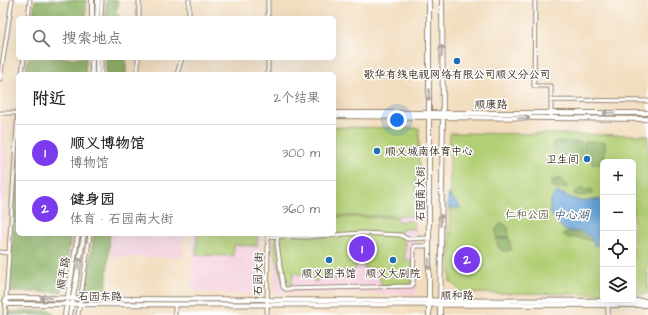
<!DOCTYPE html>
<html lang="zh">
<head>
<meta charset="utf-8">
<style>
	:root { --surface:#fff; --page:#f2f2f2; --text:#202124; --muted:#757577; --line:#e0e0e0; --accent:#7c3aed }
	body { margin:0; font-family:"Architects Daughter","LXGW WenKai TC",sans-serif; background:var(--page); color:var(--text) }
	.controls { position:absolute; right:12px; bottom:12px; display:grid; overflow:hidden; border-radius:6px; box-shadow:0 4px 16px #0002 }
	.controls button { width:36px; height:36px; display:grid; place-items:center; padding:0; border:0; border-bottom:1px solid var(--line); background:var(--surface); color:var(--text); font:20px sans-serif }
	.you { position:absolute; left:397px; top:120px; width:14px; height:14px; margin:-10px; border:3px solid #fff; border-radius:50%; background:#1a73e8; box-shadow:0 0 0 6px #1a73e833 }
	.badge { display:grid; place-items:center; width:26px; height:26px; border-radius:50%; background:var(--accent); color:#fff; font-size:13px; font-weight:700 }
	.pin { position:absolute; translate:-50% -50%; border:2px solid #fff; box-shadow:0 1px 4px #0006 }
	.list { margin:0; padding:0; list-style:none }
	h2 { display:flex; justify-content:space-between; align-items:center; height:52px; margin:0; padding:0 16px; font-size:17px }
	h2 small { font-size:13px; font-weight:400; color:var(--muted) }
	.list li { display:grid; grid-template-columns:26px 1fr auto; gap:12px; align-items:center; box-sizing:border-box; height:56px; padding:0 16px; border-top:1px solid var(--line) }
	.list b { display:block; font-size:15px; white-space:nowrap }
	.list p { margin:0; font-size:13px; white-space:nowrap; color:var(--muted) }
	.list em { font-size:13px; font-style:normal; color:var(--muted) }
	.icon { flex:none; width:22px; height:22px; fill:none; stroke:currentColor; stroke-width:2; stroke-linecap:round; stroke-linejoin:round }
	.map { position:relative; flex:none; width:648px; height:315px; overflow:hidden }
	.search { position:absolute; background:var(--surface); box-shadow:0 4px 16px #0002; left:16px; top:16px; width:320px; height:44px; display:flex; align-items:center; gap:10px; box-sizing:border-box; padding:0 14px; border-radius:6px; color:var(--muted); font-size:15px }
	.panel { position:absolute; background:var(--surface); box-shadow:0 4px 16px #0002; left:16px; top:72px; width:320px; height:164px; border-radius:6px }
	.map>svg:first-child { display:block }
	.built { fill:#f4cfdd }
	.green { fill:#b3cf75; stroke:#777c4a }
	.forest { fill:#8eb266; stroke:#646e42 }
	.water { fill:#63a1d5; stroke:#4f667a }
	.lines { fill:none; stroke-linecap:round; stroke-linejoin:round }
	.minor-casing { stroke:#96846e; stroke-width:5 }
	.major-casing { stroke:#96846e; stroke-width:6 }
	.minor { stroke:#fff; stroke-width:3 }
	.major { stroke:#fff; stroke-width:4 }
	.oneway { stroke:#a79f9a }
	.poi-dot { fill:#1f6fb2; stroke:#fff; stroke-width:1.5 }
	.labels { text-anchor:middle; stroke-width:3; stroke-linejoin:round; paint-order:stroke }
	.poi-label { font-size:11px; fill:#3b2a1e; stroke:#fff }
	.street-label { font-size:11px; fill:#3b2a1e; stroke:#fff }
	.park-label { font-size:11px; fill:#5f5c38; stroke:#fff }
	.water-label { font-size:12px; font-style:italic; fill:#4d6070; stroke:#fff }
</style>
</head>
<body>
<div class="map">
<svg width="648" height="315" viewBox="0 0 648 315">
	<rect width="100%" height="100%" fill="#fff"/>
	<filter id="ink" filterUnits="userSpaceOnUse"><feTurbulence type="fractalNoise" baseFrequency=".025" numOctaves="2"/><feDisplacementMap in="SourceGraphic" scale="8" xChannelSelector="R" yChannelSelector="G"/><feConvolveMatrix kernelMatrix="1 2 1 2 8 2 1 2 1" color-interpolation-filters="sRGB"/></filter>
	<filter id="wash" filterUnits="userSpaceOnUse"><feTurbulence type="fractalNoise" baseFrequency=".012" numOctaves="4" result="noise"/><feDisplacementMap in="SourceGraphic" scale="16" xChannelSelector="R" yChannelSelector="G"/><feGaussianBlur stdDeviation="0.9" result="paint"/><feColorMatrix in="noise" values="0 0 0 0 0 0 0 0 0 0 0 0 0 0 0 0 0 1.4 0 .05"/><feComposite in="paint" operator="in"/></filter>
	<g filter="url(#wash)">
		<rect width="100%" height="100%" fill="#f2ddbe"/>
		<path class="built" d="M0,126H5L3,147H0Z
			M0,150L8,151L0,257Z
			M334,216H416V294L275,293L274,234H334Z
			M112,234H183V257H110Z
			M193,234H260V294L192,292Z"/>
		<path class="green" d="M334,127L419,128V173L416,174V216H334Z
			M450,133L648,135V294H633V162H603V294L462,293L450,281Z
			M334,217H397L398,221H414V229H403L400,233L405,243V260H412L411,284L409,285L382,286L376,268H364V262L357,264L353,275L343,279L340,277L335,281L334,276L322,277L316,282L314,281L308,276H301L294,272L291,287H284L275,251V234H334Z
			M197,234H257V246L234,245L233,256L196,255Z"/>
		<path class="forest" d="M35,0H86V18H33Z
			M106,0H118V6L115,13L122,18H106Z
			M28,58H86L85,74H26Z
			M106,58H126V74H106Z
			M553,142H581V161L567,155H553Z
			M584,142H605V162L598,164H592V155H584Z
			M18,158V234H71L62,292H9Z
			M561,179L567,184L566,188L557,189L550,186L551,181Z
			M580,189L585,190L592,189L593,192L592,194C585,195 579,198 573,193Z
			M501,223L504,224L508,227L509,237L496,238V230Z
			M566,233C578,232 583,234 592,241L576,237L569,238L563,234Z
			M94,234H110L106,294H85Z
			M509,238L511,250L502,251L498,246L496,239Z
			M50,310L55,315H6V312Z"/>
		<path class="water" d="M557,192C566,194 572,200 581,201C588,202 596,198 603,200V210L599,223L597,246L594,245C590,231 577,231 566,231C553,221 542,207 557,192Z
			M448,194L461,208H448Z"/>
	</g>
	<g filter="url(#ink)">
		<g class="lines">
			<defs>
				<path id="minor" d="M535,0L534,86H551V118
					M28,18L30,0
					M101,18L102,0
					M139,18V0
					M189,18V0
					M268,18V0
					M22,74L24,58
					M101,74V58
					M138,74V58
					M177,74L182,58
					M268,74V58
					M0,79L12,0
					M551,100L648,101
					M0,113H18
					M278,236L277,243L283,287L285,289L412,286L413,282L414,246H429
					M268,237L278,236L305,237L361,233L401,235L407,239L429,238
					M0,252L9,253
					M608,303V315
					M5,315L18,110
					M78,315L90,234
					M175,315V304
					M267,315L268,234"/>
				<path id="major" d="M92,18V0
					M97,18L98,0
					M92,74V58
					M97,74V58
					M334,113H648
					M334,116L648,119
					M648,301L272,300L262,299C178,300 94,298 9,298L5,301L9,304L648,305
					M65,315L78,234
					M70,315L84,234
					M429,315V0
					M440,315L443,118L442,0"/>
			</defs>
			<use href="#minor" class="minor-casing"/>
			<use href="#major" class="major-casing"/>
			<use href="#minor" class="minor"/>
			<use href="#major" class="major"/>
		</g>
		<defs><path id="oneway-shaft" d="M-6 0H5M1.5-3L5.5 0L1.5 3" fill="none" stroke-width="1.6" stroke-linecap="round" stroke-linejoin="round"/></defs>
		<g class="oneway">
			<use href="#oneway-shaft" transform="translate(442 51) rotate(-90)"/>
			<use href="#oneway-shaft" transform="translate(429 95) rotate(90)"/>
			<use href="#oneway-shaft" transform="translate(609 113) rotate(180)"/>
			<use href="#oneway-shaft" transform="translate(524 118)"/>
			<use href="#oneway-shaft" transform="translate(441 220) rotate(-89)"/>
			<use href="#oneway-shaft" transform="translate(79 263) rotate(-81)"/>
			<use href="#oneway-shaft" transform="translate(429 264) rotate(90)"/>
			<use href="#oneway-shaft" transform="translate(46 298) rotate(-180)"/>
		</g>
	</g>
	<g class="poi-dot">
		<circle cx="457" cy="61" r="4"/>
		<circle cx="377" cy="151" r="4"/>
		<circle cx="587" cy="159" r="4"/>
		<circle cx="329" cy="260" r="4"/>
		<circle cx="393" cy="260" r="4"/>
	</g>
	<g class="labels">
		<g class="poi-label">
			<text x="457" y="78">歌华有线电视网络有限公司顺义分公司</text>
			<text x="385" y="155" text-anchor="start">顺义城南体育中心</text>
			<text x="579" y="163" text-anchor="end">卫生间</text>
			<text x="329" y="277">顺义图书馆</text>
			<text x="393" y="277">顺义大剧院</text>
		</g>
		<g class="street-label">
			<text x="491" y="108">顺康路</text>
			<text transform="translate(420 194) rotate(-90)" y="4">石园南大街</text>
			<text transform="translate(63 273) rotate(-81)" y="4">顺平路</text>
			<text transform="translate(258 274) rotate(-89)" y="4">石园大街</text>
			<text x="457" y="299">顺和路</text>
			<text x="100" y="300">石园东路</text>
		</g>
		<g class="park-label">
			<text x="527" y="218">仁和公园</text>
		</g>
		<g class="water-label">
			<text x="571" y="219">中心湖</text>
		</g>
	</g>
</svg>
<div class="controls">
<button>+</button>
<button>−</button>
<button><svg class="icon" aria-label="locate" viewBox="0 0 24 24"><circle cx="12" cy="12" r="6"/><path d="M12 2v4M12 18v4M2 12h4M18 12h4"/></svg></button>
<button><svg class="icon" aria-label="layers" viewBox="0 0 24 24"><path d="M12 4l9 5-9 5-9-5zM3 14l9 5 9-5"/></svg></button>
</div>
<div class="you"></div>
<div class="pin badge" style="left:362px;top:249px">1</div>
<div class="pin badge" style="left:467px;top:260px">2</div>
<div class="search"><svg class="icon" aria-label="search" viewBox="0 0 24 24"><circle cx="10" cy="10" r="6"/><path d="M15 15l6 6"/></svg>搜索地点</div>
<section class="panel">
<h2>附近<small>2个结果</small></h2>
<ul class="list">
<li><span class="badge">1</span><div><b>顺义博物馆</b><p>博物馆</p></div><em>300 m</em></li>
<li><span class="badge">2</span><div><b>健身园</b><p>体育 · 石园南大街</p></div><em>360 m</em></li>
</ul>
</section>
</div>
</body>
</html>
